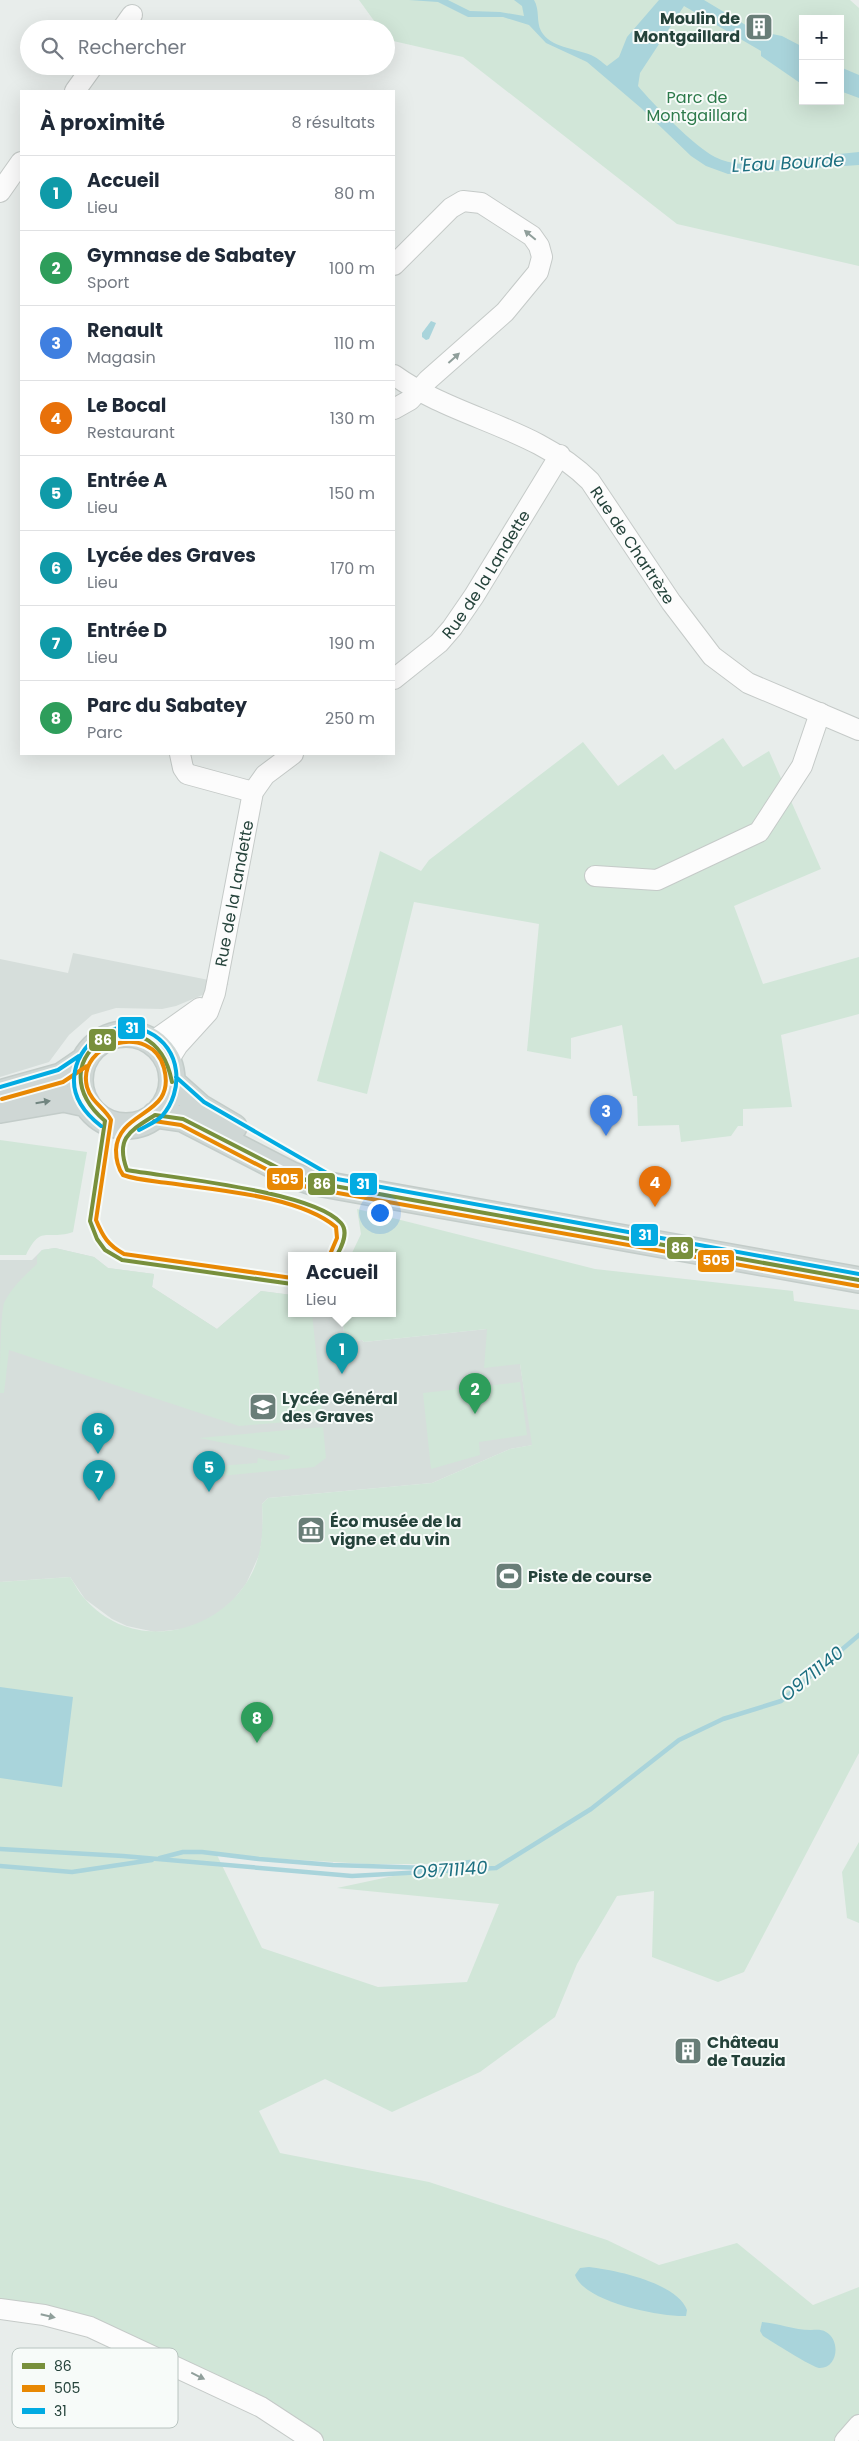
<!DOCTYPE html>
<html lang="fr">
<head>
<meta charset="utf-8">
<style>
	:root { --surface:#fff; --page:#f6f6f7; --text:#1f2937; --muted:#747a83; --line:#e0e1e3; --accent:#0f766e }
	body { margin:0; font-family:Poppins,sans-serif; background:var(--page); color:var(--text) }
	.controls { position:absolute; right:15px; top:15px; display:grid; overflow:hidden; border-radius:0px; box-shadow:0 5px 20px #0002 }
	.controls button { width:45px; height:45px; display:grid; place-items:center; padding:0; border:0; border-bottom:1px solid var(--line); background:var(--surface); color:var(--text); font:25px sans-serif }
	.you { position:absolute; left:379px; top:1212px; width:18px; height:18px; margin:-12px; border:4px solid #fff; border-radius:50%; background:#1a73e8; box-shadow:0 0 0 8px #1a73e833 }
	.badge { display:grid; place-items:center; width:32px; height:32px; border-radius:50%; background:var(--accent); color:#fff; font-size:16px; font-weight:700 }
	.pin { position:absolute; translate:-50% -41px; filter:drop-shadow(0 1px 2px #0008) }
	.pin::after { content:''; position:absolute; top:26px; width:18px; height:15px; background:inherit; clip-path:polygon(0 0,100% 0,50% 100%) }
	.popup { position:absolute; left:288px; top:1252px; width:108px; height:65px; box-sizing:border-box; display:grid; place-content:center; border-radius:0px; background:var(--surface); filter:drop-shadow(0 1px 4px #0005); font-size:16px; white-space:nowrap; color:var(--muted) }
	.popup b { font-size:19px; color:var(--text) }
	.popup::after { content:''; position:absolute; left:50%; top:100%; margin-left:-10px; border:10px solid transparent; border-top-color:var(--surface) }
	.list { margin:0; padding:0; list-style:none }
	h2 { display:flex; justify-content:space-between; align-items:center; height:65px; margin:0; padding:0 20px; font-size:21px }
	h2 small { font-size:16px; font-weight:400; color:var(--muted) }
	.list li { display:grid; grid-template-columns:32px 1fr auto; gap:15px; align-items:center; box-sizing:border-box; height:75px; padding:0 20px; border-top:1px solid var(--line) }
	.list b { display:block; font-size:19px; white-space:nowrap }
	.list p { margin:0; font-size:16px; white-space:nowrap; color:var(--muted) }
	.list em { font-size:16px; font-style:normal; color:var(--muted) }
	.icon { flex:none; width:28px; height:28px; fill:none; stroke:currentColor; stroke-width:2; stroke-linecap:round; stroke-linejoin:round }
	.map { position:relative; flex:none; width:859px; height:2441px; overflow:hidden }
	.search { position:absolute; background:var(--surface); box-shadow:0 5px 20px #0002; left:20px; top:20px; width:375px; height:55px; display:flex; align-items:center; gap:12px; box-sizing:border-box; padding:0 18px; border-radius:28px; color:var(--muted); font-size:19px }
	.panel { position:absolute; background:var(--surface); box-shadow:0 5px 20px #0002; left:20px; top:90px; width:375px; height:665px; border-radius:0px }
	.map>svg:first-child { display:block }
	.built { fill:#d6dedb }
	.green { fill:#d1e6d8; fill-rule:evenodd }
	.water { fill:#a9d4db }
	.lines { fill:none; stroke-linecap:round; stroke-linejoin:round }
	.stream { stroke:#a9d4db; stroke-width:4.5 }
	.minor-casing { stroke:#c5cac8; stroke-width:22 }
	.major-casing { stroke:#c3ccc9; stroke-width:28 }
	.minor { stroke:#fcfcfc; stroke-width:20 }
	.major { stroke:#cfd7d5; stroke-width:25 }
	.bus-1-casing { stroke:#f7fbf9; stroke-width:8 }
	.bus-2-casing { stroke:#f7fbf9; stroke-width:8 }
	.bus-3-casing { stroke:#f7fbf9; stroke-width:8 }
	.bus-1 { stroke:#78903c; stroke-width:4 }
	.bus-2 { stroke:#e88803; stroke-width:4 }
	.bus-3 { stroke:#02abe2; stroke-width:4 }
	.oneway { fill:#909f9b }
	.oneway2 { fill:#718580 }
	.labels { text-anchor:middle; stroke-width:4; stroke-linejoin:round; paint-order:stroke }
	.poi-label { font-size:16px; font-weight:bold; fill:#24423a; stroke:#f7fbf9; text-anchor:start }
	.park-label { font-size:16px; fill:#2d7a4b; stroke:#f7fbf9 }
	.street-label { font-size:16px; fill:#24423a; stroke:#f7fbf9 }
	.water-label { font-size:18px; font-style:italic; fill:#1c6f80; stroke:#f7fbf9 }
	.key { fill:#f7fbf9; stroke:#b8c4c0; stroke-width:1 }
	.key-label { font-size:14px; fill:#24423a }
	.line-badge { stroke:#f7fbf9; stroke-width:2 }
	.badge-label { font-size:14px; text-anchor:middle; font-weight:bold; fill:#fff }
</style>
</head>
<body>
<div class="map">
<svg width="859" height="2441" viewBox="0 0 859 2441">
	<rect width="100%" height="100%" fill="#e8edeb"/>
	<path class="built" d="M73,953L229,984L176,1006L162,1009L116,1008L92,1015L69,1035L49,1062L0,1077V959L68,973Z
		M55,1248L94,1257L108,1268L154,1274L152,1287L217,1329L261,1291L292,1295V1313H342L345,1342L362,1340L364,1342L487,1329L520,1364L533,1445L510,1449L432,1483L268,1498L262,1504L263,1530L260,1553L246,1584L234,1599L221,1611L203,1622L183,1629L155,1632L127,1626L112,1619L85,1599L70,1577L0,1582V1260H32L42,1250Z"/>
	<path class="green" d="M359,0H850L859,8V266L677,224L463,57L389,40L386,29H380ZM803,19H840V101H803Z
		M723,738L743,767L769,751L821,869L734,906L763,984L859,957V1014L781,1035L792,1107L743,1109V1126H738L731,1136L681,1142L679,1125L638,1126L637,1096H633L622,1025L571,1038V1059L527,1051L539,924L414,902L367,1094L317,1081L380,851L421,871L429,860L583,742L618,786L663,754L675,770Z
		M0,1140L87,1152L73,1232C46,1241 41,1224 26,1255H0Z
		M357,1209L595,1269L793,1291L794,1301L859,1310V1753L744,1972L718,1982L652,1957L654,1891L617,1896L577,1964L555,2017L480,2072L392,2112L325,2079L259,2111L280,2153L429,2182L607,2240L659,2265L737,2243L813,2305L859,2287V2425L845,2441H313L163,2360L0,2309V1582L70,1577C75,1584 79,1593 85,1599C134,1655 223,1634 253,1571C263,1550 263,1526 262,1504L268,1498L432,1483L510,1449L532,1445L520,1364L484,1368L487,1329L364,1342L362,1340L345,1342L342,1313H392V1255H351L361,1234ZM217,1855L367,1864H449L337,1888L499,1904L467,1982L378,1987L262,1948Z
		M55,1248L94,1257L108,1268L154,1274L152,1287L217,1329L261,1291L292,1295V1313H312L323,1419L239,1426L9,1350L4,1393H0C0,1374 0,1318 4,1303C12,1287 24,1276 37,1264V1256L42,1250Z
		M520,1382L527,1435L479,1442L480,1455L431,1469L423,1393Z
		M323,1427L326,1458L314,1467L200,1478L199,1473L194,1474V1468L257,1463L258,1458L271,1461L289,1459L290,1456L199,1438Z
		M859,1842V1923L847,1918L842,1872Z"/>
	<path class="water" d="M409,0H448L470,11L500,12L524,16L522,6L514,0H534C540,10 536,21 541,31C551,48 574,48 591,55C596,57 602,62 607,66L619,57L627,37L659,0H704L769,39L772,34L782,36L803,47V85L761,56V51L684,6L640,73L638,86C653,104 695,147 715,157C723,161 732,163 741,164L859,152V165L728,174L706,166L691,156L641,108L587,62L546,43L529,25L503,17H468L438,2Z
		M840,67L859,75V98L840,91Z
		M431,321L436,323L429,339L426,340L422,337V333Z
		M0,1687L73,1697L62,1787L0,1778Z
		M589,2267C616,2270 677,2283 687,2310L686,2316C660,2317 584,2302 575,2275L580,2268Z
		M762,2322C778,2323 794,2330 811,2330C816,2330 821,2329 826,2332C841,2340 838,2369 819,2368C812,2367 771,2341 763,2336L760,2331Z"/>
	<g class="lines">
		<path class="stream" d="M0,1849L123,1856L352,1876L496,1868L591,1809L679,1740L723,1719L781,1701L859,1635
			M160,1858L183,1852H202L259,1859L333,1865L428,1868L470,1862
			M0,1866L72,1872L152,1860"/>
		<defs>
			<g id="minor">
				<path d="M122,29L132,15"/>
				<path d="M75,91L93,66"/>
				<path d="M0,192L21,162"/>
				<path d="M394,265L451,208L463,201L481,203L532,236L539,246L542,257L538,272L505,312L428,380L410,400L394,409"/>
				<path id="s1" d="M394,375C455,419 536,427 590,481L671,602L712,656L748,683L859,730"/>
				<path id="s2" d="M394,679L439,643L452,628L474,596L560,455"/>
				<path d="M180,754L183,768L187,774L253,792"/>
				<path d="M595,876L657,880L759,832L802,766L820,713"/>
				<path d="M152,1042L200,1008"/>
				<path id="s3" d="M168,1061L178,1045L208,1012L215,993L253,792L265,775L293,754"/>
				<path d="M0,2309L44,2315L90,2327L261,2407L313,2441"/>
				<path d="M845,2441L859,2425"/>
			</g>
			<path id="major" d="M80 1080a46 46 0 1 1 92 0a46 46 0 1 1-92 0Z
				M172,1082L200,1107L234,1127
				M0,1093L61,1076L83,1061
				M0,1110L64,1099L87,1104
				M155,1115L183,1119L292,1175L312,1182L859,1280"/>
		</defs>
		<use href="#minor" class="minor-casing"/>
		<use href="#major" class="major-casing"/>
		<use href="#minor" class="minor"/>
		<use href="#major" class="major"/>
		<defs>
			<path id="bus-1" d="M155,1115L183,1119L292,1175L312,1182L859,1280
				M155,1115C130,1131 115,1138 127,1170C172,1178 313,1191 341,1223C349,1232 342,1246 337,1255
				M105,1121L90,1221L97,1239L105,1250L122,1260L292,1284
				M105,1121C29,1055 153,984 172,1082"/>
			<path id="bus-2" d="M2,1099L63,1082L87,1066
				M154,1121L181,1125L289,1181L310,1188L858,1286
				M292,1278L124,1254C108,1245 103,1237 96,1220L111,1120C105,1108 91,1102 87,1087C76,1042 152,1022 164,1068C177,1117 118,1109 116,1150C116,1159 118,1168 123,1175C137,1180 154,1181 168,1183C216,1190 299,1196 336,1227L337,1238L331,1252"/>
			<path id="bus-3" d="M176,1077L204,1102L337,1179L859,1274
				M0,1087L58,1070L79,1056
				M101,1126C83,1112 70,1094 75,1071C81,1039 118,1017 148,1032C182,1048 184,1091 162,1116C156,1122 146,1126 139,1130"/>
		</defs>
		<use href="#bus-1" class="bus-1-casing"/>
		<use href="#bus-2" class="bus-2-casing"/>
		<use href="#bus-3" class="bus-3-casing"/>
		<use href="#bus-1" class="bus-1"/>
		<use href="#bus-2" class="bus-2"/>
		<use href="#bus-3" class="bus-3"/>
	</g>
	<defs><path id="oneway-solid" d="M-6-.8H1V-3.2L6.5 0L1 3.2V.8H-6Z" transform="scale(1.25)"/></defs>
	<g class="oneway">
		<use href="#oneway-solid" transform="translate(530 235) rotate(-140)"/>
		<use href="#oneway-solid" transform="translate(454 358) rotate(-42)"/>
		<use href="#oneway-solid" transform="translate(48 2316) rotate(13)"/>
		<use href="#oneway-solid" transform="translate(198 2376) rotate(26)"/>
	</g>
	<use class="oneway2" href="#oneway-solid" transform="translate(43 1102) rotate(-9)"/>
	<defs>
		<symbol id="building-square" viewBox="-11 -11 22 22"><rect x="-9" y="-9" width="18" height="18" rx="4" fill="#697e78" stroke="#f7fbf9"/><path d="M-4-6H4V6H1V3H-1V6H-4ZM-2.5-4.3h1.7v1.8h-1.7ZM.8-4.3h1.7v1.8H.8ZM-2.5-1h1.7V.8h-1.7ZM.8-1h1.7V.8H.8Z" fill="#fff"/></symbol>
		<symbol id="school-square" viewBox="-11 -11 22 22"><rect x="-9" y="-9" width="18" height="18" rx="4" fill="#697e78" stroke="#f7fbf9"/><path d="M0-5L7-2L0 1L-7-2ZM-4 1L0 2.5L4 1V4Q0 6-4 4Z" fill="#fff"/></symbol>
		<symbol id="museum-square" viewBox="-11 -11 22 22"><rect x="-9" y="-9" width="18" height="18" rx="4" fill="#697e78" stroke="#f7fbf9"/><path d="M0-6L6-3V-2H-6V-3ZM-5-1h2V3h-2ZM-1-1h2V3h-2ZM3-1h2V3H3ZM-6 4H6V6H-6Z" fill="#fff"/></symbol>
		<symbol id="stadium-square" viewBox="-11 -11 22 22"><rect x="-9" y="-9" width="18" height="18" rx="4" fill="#697e78" stroke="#f7fbf9"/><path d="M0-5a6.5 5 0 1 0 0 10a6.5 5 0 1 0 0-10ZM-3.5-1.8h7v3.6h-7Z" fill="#fff"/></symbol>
	</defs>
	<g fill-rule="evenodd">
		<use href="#building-square" x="743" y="11" width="32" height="32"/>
		<use href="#school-square" x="247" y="1391" width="32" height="32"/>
		<use href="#museum-square" x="295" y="1514" width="32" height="32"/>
		<use href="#stadium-square" x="493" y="1560" width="32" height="32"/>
		<use href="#building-square" x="672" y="2035" width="32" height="32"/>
	</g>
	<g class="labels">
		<g class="poi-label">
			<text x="740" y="24" text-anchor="end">Moulin de<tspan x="740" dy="18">Montgaillard</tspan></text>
			<text x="282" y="1404">Lycée Général<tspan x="282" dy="18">des Graves</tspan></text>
			<text x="330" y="1527">Éco musée de la<tspan x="330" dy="18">vigne et du vin</tspan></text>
			<text x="528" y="1582">Piste de course</text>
			<text x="707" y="2048">Château<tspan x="707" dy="18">de Tauzia</tspan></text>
		</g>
		<g class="park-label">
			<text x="697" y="103">Parc de<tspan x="697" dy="18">Montgaillard</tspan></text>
		</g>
		<g class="street-label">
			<text dy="6" stroke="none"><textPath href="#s1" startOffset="301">Rue de Chartrèze</textPath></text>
			<text dy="6" stroke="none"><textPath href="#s2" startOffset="141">Rue de la Landette</textPath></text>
			<text dy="6" stroke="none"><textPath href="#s3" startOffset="185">Rue de la Landette</textPath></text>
		</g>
		<g class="water-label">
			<text transform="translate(788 163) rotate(-3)" y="6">L'Eau Bourde</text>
			<text transform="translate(812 1674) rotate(-39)" y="6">O9711140</text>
			<text transform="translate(450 1870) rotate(-4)" y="6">O9711140</text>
		</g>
	</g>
	<rect x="12" y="2348" width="166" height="80" rx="8" class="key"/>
	<rect x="22" y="2363" width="23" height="6" fill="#78903c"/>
	<rect x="22" y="2385" width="23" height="7" fill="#e88803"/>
	<rect x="22" y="2408" width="23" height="6" fill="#02abe2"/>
	<g class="key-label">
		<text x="54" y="2371">86</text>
		<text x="54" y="2393">505</text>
		<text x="54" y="2416">31</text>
	</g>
	<g class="line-badge">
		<rect x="117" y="1016" width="29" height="24" rx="5" fill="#02abe2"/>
		<rect x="88" y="1028" width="29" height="24" rx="5" fill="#78903c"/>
		<rect x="266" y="1167" width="38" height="24" rx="5" fill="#e88803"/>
		<rect x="307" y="1172" width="29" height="24" rx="5" fill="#78903c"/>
		<rect x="349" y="1172" width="29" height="24" rx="5" fill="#02abe2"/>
		<rect x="630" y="1223" width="29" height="24" rx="5" fill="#02abe2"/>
		<rect x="666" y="1236" width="28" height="24" rx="5" fill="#78903c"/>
		<rect x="697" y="1249" width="38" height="24" rx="5" fill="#e88803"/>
	</g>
	<g class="badge-label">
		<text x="132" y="1033">31</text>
		<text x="103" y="1045">86</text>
		<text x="285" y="1184">505</text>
		<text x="322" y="1189">86</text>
		<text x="363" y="1189">31</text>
		<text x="645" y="1240">31</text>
		<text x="680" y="1253">86</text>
		<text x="716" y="1265">505</text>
	</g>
</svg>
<div class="controls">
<button>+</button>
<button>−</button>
</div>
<div class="you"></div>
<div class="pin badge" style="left:342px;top:1374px;background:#0f9aa8">1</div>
<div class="popup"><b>Accueil</b>Lieu</div>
<div class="pin badge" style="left:475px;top:1414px;background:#2e9e5b">2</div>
<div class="pin badge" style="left:606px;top:1136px;background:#3f7fe0">3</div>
<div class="pin badge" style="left:655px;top:1207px;background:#e8710a">4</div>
<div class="pin badge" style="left:209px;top:1492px;background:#0f9aa8">5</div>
<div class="pin badge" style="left:98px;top:1454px;background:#0f9aa8">6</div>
<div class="pin badge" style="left:99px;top:1501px;background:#0f9aa8">7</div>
<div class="pin badge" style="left:257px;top:1743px;background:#2e9e5b">8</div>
<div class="search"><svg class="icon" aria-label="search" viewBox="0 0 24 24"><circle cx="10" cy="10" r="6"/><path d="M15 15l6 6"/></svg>Rechercher</div>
<section class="panel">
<h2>À proximité<small>8 résultats</small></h2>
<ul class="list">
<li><span class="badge" style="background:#0f9aa8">1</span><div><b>Accueil</b><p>Lieu</p></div><em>80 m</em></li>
<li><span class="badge" style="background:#2e9e5b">2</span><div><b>Gymnase de Sabatey</b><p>Sport</p></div><em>100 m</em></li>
<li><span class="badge" style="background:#3f7fe0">3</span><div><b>Renault</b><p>Magasin</p></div><em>110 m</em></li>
<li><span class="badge" style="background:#e8710a">4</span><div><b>Le Bocal</b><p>Restaurant</p></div><em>130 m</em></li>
<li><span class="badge" style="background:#0f9aa8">5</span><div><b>Entrée A</b><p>Lieu</p></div><em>150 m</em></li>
<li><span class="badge" style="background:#0f9aa8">6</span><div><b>Lycée des Graves</b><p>Lieu</p></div><em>170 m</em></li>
<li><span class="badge" style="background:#0f9aa8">7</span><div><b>Entrée D</b><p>Lieu</p></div><em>190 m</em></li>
<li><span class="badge" style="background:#2e9e5b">8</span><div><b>Parc du Sabatey</b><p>Parc</p></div><em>250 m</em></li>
</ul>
</section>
</div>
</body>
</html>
